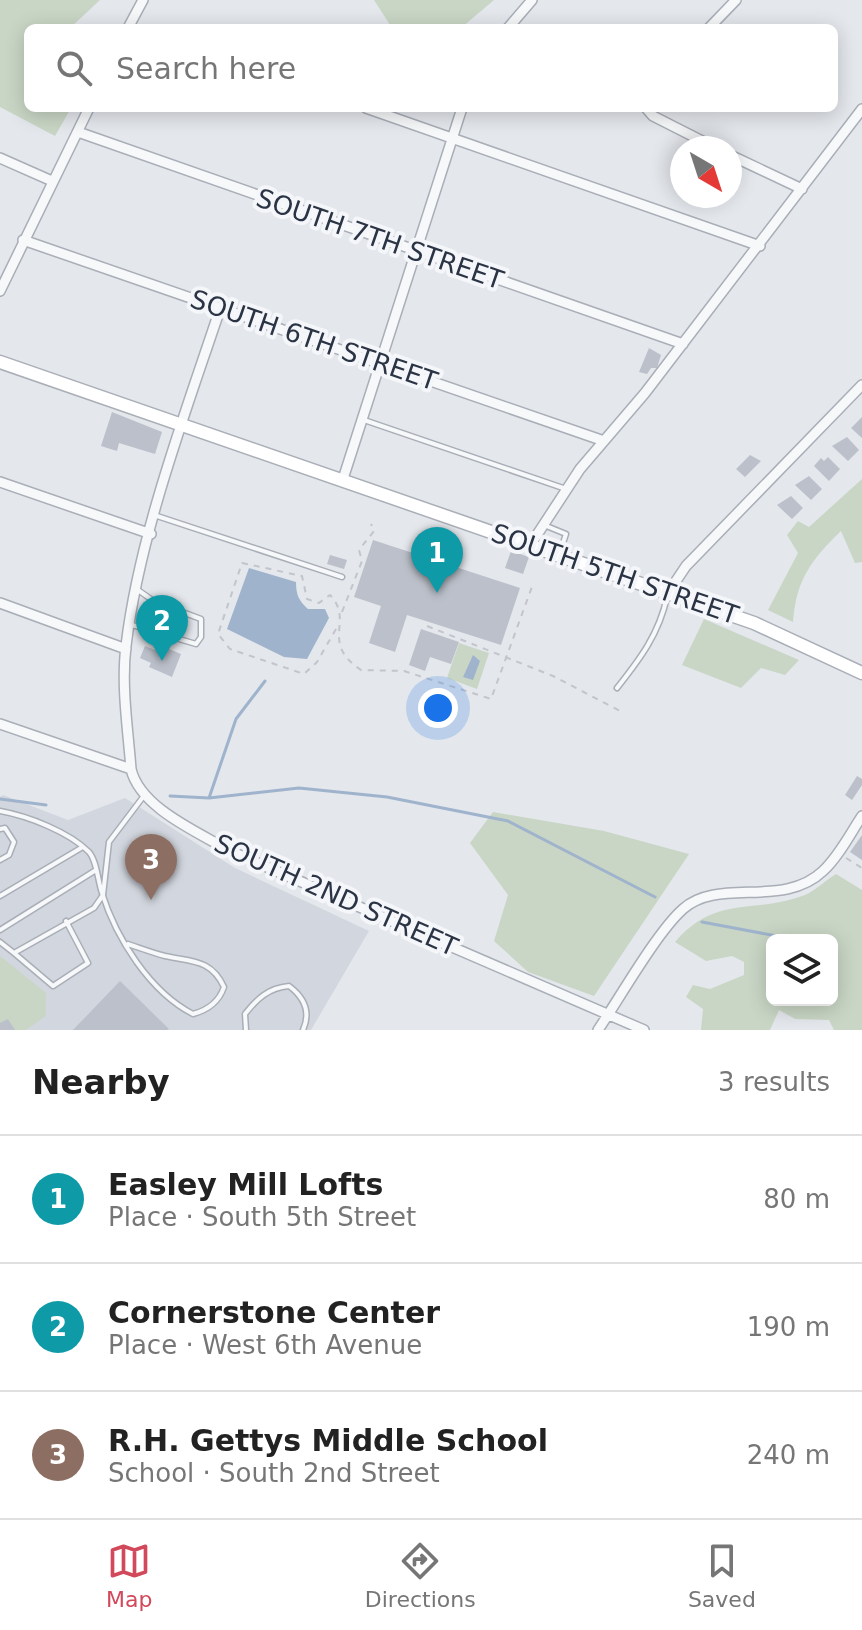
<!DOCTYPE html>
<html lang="en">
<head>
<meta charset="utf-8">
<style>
	:root { --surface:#fff; --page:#f2f2f2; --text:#222; --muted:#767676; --line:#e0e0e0; --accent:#d1495b }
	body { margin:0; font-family:"DejaVu Sans",sans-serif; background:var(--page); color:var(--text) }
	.controls { position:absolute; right:24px; bottom:24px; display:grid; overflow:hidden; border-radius:12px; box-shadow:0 4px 20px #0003 }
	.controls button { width:72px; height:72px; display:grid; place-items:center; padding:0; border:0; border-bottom:2px solid var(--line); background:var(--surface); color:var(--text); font:40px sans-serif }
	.compass { position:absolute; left:670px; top:136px; width:72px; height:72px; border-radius:50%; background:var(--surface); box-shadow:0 4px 20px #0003; rotate:141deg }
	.you { position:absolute; left:438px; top:708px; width:28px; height:28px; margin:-20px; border:6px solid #fff; border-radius:50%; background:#1a73e8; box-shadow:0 0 0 12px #1a73e833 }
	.badge { display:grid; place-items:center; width:52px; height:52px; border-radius:50%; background:var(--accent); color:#fff; font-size:26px; font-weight:700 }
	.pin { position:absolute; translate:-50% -66px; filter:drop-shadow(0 2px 4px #0008) }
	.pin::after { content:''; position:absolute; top:42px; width:28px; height:24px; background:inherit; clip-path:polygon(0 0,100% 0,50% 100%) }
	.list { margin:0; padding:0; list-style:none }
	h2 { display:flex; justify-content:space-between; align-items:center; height:104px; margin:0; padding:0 32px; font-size:34px }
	h2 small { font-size:26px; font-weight:400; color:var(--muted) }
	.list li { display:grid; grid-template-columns:52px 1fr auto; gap:24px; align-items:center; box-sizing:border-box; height:128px; padding:0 32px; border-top:2px solid var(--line) }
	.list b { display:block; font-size:30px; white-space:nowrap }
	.list p { margin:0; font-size:26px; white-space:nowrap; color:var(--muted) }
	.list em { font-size:26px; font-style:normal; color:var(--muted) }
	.icon { flex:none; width:44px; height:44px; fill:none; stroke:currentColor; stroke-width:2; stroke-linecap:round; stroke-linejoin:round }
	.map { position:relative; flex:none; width:862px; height:1030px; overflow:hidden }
	.search { position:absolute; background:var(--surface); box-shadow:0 4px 20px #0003; left:24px; right:24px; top:24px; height:88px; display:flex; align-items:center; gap:20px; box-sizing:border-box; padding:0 28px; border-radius:12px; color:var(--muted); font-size:30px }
	.sheet { height:488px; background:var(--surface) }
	nav { display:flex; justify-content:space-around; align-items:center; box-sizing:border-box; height:112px; border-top:2px solid var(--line); background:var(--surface); font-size:22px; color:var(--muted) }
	nav a { display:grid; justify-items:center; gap:4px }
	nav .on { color:var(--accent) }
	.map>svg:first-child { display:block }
	.built { fill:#d2d6de }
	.green { fill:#c9d6c5; fill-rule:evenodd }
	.water { fill:#9fb4cc }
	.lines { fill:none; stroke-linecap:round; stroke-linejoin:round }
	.stream { stroke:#9fb4cc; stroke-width:3 }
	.building { fill:#bbc0ca }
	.lane-casing { stroke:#a9aeb7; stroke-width:7 }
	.street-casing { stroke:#a9aeb7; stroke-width:12 }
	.secondary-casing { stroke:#a9aeb7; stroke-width:15 }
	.path { stroke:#c2c5cb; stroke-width:2; stroke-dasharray:6 6; stroke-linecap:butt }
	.lane { stroke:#f7f8fa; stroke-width:4 }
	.street { stroke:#f7f8fa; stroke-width:9 }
	.secondary { stroke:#fff; stroke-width:12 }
	.labels { text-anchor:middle; stroke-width:8; stroke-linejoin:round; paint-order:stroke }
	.street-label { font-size:26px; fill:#2b3445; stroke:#f4f6f9 }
</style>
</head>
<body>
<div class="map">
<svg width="862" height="1030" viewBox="0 0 862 1030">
	<rect width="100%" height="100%" fill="#e4e7ec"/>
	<path class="built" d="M3,795L68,820L125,798L235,868L369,931L311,1030H0V797Z"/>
	<path class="green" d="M0,0H100L70,28H28V108H71L55,136L0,107Z
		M374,0H494L461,28H392Z
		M862,479V562L855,563L841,531C811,560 796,580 793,622L768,610L798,553L787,535L798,521L809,527Z
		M704,619L799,660L785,675L761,668L741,688L682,665Z
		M459,643L489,653L477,689L447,678Z
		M493,812L604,831L689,854L594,996L528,972L494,941L508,895L470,843Z
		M836,874L862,890V1030H834L829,1020L795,1019L779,1010L770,1030H701L703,1009L686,997L693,985L710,989L744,975V962L732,956L706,961L675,942C717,894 752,915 805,895C816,890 826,880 836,874ZM772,940H832V1000H772Z
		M0,956L46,993V1016L26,1030H0Z"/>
	<path class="water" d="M249,568L296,582C296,595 299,601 308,609H325L329,618L307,659L284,657L227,629Z
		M473,655L480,661L473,680L463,677Z"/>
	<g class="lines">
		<path class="stream" d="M170,796L209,798L299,788L387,797L508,821L655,897
			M209,798L236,719L265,681
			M0,799L46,805
			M702,922L782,937"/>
	</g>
	<path class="building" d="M649,348L661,355L657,368H651L647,374L639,372Z
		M112,412L162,432L155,454L119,443L117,451L101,446Z
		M862,417V438L851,428Z
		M847,437L859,450L848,461L832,446Z
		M750,455L761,461L745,477L736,469Z
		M828,457L840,469L829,481L814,466L821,458L824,461Z
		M809,476L822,489L811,500L795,485Z
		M791,496L803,508L792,519L777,505Z
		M373,540L520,588L501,645L407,615L395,652L369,643L381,606L354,597Z
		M511,551L529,557L523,574L505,568Z
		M330,555L347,560L344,569L327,564Z
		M421,629L459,642L451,664L430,657L425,671L409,665Z
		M157,644L181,654L172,677L149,667L151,663L140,658L145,646L155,650Z
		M857,776L862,779V785L852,800L845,795Z
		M862,835V860L850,852Z
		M120,981L169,1029L167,1030H73Z
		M8,1019L15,1030H0V1023Z"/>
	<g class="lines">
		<defs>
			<path id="lane" d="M364,420L566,489
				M154,515L342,577
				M544,525L566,534L560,552
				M132,625L196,644L201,637V619L155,602L138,590
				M617,688C640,659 659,634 667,597
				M0,811C28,816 69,832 89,852C97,861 98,882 102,893C116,938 150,992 193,1014C208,1010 219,1002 224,987C211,959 192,962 165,956C153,953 140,948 128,944
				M0,829L5,828L14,842L9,855L0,860
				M0,896L81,848
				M66,921L88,963L53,986L14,953L94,908L103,895L109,842L143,797
				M0,930L96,870
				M0,942L14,953
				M246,1030L245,1014C257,999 268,988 289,986C305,998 311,1012 303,1030"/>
			<path id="street" d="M128,28L143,0
				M508,28L532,0
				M709,28L736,0
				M366,108L760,246
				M646,108L653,116L716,148
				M78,132L683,344
				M730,155L802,189
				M0,158L52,181
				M23,240L604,441
				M0,291L89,108
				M343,479L462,108
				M0,482L151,534
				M531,544L580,469L645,393L862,109
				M668,593L686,566L862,385
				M0,603L126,649
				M0,724L131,769C140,808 198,832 230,851L644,1030
				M131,769C128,729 121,686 126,646C139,536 185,414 220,309
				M598,1030C619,999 657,932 683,909C719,877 783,909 823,871C839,856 850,834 862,816"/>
			<path id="secondary" d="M0,362L754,623L862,673"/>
		</defs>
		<use href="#lane" class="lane-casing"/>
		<use href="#street" class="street-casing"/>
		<use href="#secondary" class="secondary-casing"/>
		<path class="path" d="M342,612L362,561L359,550L374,531L371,524
			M427,626L553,676L622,712
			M336,629L317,662L304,674L230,649L218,634L242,563L302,576L307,599L319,603L330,595C355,621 319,642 361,670L404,671L491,699L533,584
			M846,858L862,868"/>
		<use href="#lane" class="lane"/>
		<use href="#street" class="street"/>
		<use href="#secondary" class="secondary"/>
	</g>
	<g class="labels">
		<g class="street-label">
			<text transform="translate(380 239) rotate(19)" y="9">SOUTH 7TH STREET</text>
			<text transform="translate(314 340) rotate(19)" y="9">SOUTH 6TH STREET</text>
			<text transform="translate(615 574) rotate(19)" y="9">SOUTH 5TH STREET</text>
			<text transform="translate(336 895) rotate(24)" y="9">SOUTH 2ND STREET</text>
		</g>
	</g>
</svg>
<div class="controls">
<button><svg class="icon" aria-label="layers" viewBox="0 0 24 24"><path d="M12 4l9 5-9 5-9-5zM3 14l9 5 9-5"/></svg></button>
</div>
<svg class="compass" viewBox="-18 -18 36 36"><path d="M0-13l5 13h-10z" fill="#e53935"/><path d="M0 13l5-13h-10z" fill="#767676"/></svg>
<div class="you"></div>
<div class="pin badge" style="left:437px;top:593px;background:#0f9aa8">1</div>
<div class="pin badge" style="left:162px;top:661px;background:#0f9aa8">2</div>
<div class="pin badge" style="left:151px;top:900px;background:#8d6e63">3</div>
<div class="search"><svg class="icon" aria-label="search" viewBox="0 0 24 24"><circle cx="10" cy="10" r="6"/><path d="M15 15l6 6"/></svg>Search here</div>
</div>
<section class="sheet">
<h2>Nearby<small>3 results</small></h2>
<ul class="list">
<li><span class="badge" style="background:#0f9aa8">1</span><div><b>Easley Mill Lofts</b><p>Place · South 5th Street</p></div><em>80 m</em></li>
<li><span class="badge" style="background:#0f9aa8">2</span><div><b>Cornerstone Center</b><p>Place · West 6th Avenue</p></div><em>190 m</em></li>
<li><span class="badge" style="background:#8d6e63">3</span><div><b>R.H. Gettys Middle School</b><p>School · South 2nd Street</p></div><em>240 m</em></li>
</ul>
</section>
<nav>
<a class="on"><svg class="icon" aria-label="map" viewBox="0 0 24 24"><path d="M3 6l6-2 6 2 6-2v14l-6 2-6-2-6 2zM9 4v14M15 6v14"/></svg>Map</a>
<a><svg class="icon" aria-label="directions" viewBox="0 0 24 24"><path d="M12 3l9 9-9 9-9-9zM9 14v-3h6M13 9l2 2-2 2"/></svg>Directions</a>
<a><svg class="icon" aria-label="saved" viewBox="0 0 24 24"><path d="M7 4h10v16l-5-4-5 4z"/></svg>Saved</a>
</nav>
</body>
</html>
